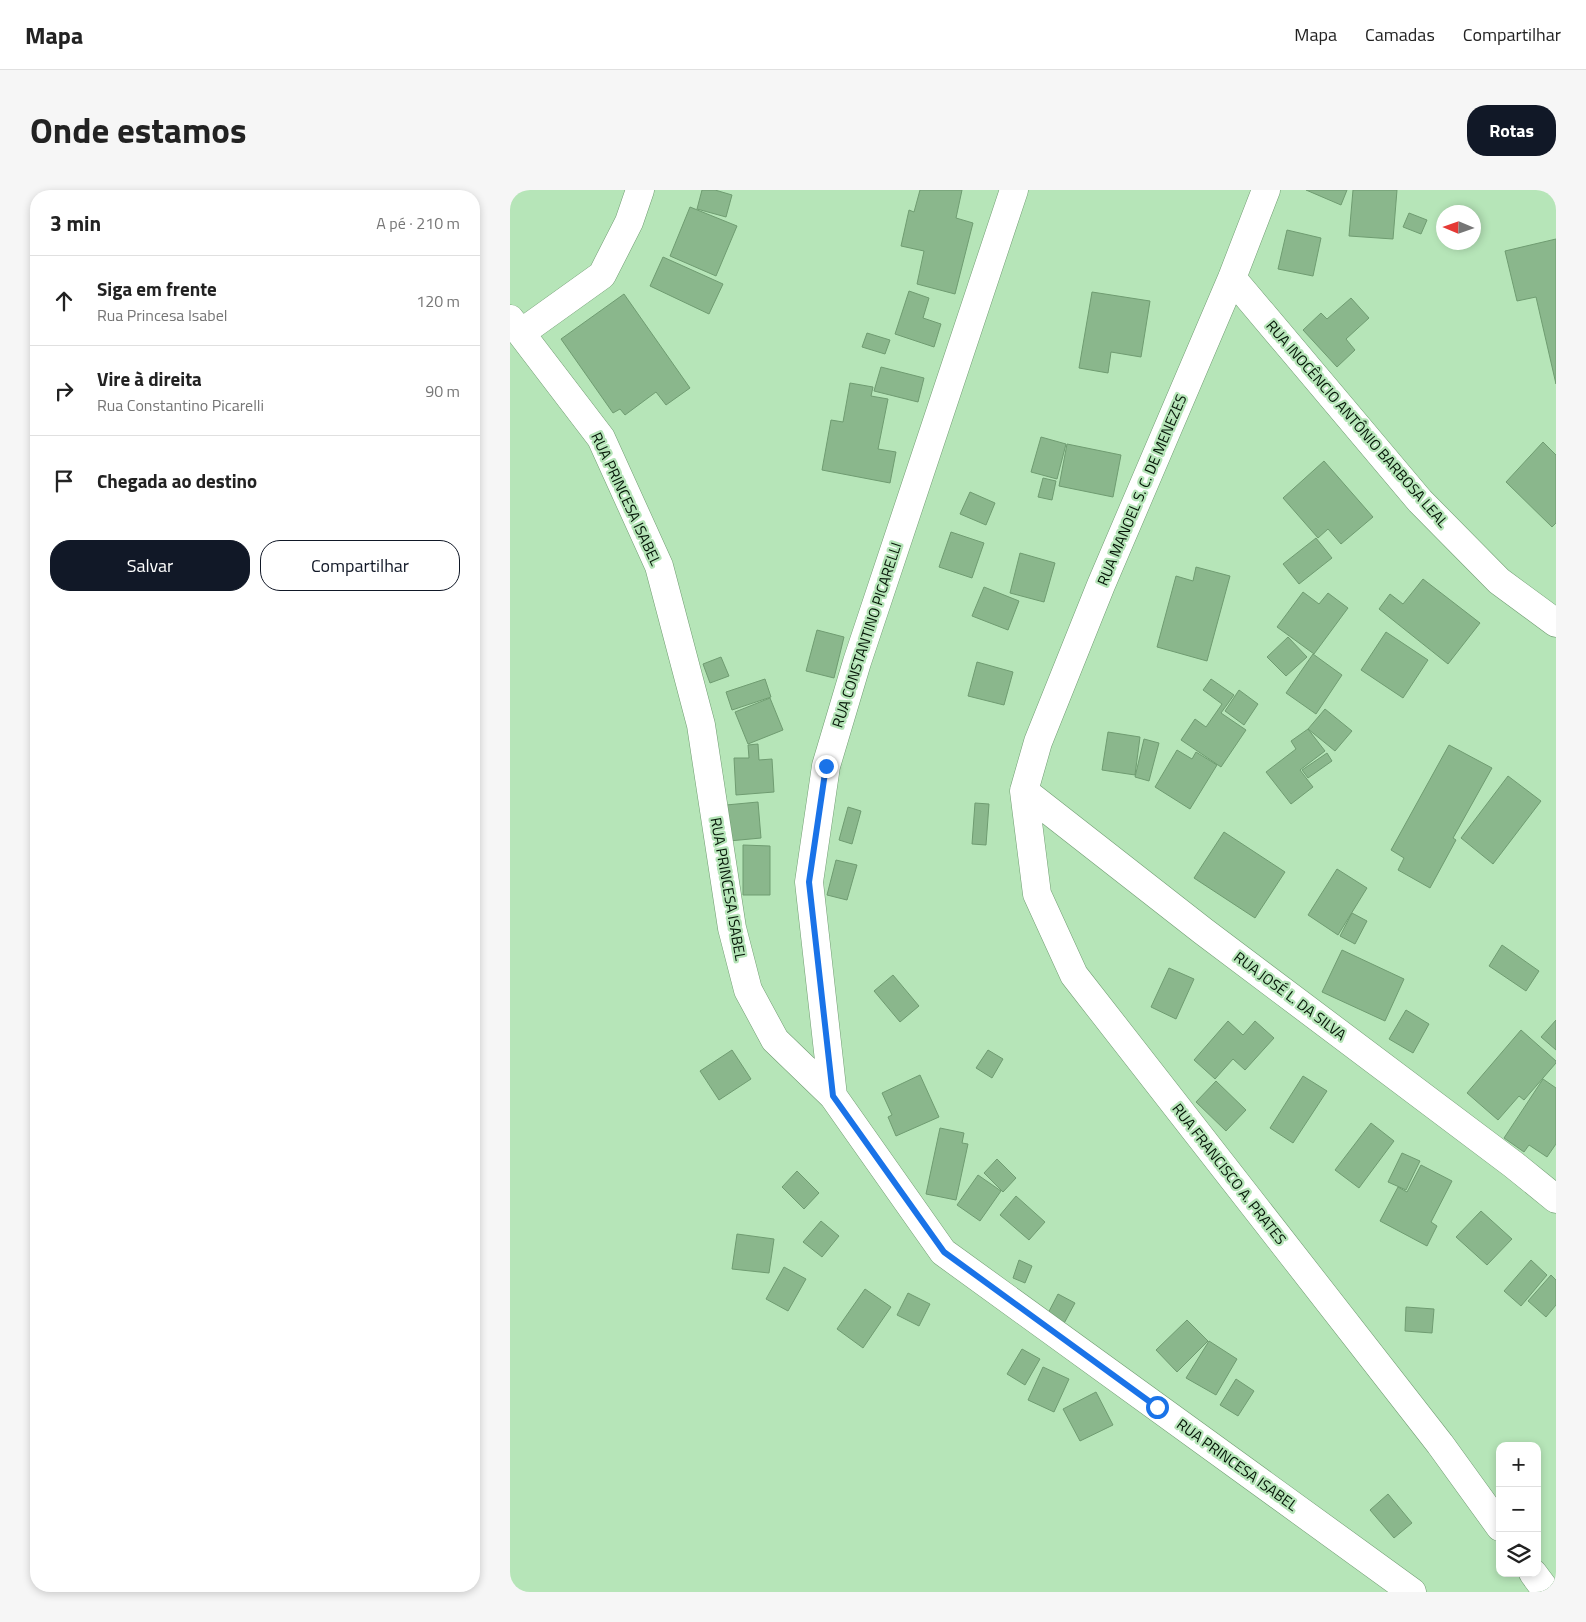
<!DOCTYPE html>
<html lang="pt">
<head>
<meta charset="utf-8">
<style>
	:root { --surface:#fff; --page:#f6f6f6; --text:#222; --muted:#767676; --line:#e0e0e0; --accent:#111827 }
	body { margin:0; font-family:"Titillium Web",sans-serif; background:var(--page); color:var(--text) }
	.controls { position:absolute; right:15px; bottom:15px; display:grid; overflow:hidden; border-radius:10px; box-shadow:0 2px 8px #0003 }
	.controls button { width:45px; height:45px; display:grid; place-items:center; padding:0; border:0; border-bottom:1px solid var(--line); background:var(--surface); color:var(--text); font:25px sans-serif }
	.compass { position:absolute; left:926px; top:15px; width:45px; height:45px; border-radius:50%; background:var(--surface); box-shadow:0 2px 8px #0003; rotate:272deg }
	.stop { position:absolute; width:15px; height:15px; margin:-11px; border:4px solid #1a73e8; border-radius:50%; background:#fff }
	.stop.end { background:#1a73e8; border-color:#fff; box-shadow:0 1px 5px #0008 }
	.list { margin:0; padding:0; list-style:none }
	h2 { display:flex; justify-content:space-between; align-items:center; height:65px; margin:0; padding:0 20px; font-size:21px }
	h2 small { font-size:16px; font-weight:400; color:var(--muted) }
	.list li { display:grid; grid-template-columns:32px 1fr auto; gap:15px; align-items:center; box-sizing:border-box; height:90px; padding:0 20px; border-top:1px solid var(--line) }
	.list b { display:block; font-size:19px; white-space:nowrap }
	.list p { margin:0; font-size:16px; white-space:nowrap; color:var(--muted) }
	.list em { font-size:16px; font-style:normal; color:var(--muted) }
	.actions { display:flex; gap:10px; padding:15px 20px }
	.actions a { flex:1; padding:11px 0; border:1px solid var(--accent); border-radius:20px; text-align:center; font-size:18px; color:var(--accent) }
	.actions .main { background:var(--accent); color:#fff }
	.icon { flex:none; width:28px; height:28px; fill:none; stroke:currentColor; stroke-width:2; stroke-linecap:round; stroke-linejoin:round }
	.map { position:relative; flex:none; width:1046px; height:1402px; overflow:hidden; border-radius:20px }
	header { display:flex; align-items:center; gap:30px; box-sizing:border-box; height:70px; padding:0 25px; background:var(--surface); border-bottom:1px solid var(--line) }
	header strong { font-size:24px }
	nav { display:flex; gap:28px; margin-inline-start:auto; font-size:18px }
	.intro { display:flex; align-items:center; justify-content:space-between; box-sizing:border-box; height:120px; padding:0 30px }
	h1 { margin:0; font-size:35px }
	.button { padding:12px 22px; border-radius:20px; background:var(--accent); color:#fff; font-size:18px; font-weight:700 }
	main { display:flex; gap:30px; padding:0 30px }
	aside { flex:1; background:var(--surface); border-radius:20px; box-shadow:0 2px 8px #0003 }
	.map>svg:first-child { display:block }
	.building { fill:#8ab78c; stroke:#6f9c71 }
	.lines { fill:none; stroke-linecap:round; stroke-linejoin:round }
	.minor-casing { stroke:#709d72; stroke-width:29 }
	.minor { stroke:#fff; stroke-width:28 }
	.route { stroke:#1a73e8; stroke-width:6 }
	.labels { text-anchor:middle; stroke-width:4.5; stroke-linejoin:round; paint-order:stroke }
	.street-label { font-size:15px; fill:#041506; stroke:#b6e5b8 }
</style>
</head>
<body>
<header>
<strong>Mapa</strong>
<nav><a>Mapa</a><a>Camadas</a><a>Compartilhar</a></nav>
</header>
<div class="intro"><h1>Onde estamos</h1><a class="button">Rotas</a></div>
<main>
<aside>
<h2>3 min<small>A pé · 210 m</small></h2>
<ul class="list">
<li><svg class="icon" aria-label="ahead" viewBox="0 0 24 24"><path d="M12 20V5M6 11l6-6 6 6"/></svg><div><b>Siga em frente</b><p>Rua Princesa Isabel</p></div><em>120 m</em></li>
<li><svg class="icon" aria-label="right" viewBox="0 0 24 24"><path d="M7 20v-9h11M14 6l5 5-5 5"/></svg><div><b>Vire à direita</b><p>Rua Constantino Picarelli</p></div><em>90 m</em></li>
<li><svg class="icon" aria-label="arrive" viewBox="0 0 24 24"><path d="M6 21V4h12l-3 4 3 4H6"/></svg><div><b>Chegada ao destino</b></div></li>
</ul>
<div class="actions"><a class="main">Salvar</a><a>Compartilhar</a></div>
</aside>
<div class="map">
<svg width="1046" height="1402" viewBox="0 0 1046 1402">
	<rect width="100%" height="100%" fill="#b6e5b8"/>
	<path class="building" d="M192,0H205L222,5L216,27L187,19Z
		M410,0H452L446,28L463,33L445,104L407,94L414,61L391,56L399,20L404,22Z
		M796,0H837L831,15Z
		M843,0H887L883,49L839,46Z
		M180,17L227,36L206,86L160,66Z
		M899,23L917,30L911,44L893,37Z
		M777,40L811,48L803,86L768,79Z
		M1046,49V194L1026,107L1007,111L995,61Z
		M153,67L213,94L199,124L140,96Z
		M399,101L419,108L413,128L431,134L424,157L385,144Z
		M582,102L640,111L631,167L601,162L598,183L569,178Z
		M114,104L180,198L156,215L146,202L115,225L110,219L103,223L51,149Z
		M841,108L859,128L836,149L845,160L827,177L793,140L811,123L817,129Z
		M357,143L380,150L375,164L352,157Z
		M371,177L414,188L408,212L364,201Z
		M340,193L363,197L361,206L378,209L368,259L386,262L380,293L312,280L321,230L333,232Z
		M531,247L556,254L547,289L521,282Z
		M1033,252L1046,265V333L1042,337L996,292Z
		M557,254L611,265L603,307L549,296Z
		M814,271L863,327L831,354L818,339L808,348L773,308Z
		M533,288L546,291L542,310L528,307Z
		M460,302L485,313L476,335L450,324Z
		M441,342L474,353L462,388L429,377Z
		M806,348L822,368L789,394L773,374Z
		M510,363L545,373L534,412L500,403Z
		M686,377L720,386L697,471L647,457L666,386L683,391Z
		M913,389L970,433L938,474L869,419L880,404L893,414Z
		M474,397L509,411L498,440L462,426Z
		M793,402L809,414L818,403L838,418L804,464L767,437Z
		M307,440L334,447L324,488L296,481Z
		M876,442L918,470L893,508L851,480Z
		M778,447L797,467L776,486L757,467Z
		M803,464L832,485L806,524L776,503Z
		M211,467L219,486L200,493L193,474Z
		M467,472L503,482L494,515L458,506Z
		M255,489L261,507L222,520L216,502Z
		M701,489L724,505L711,523L736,540L711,577L671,550L685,529L696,537L712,514L693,500Z
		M729,500L748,514L734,535L715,521Z
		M260,508L273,540L238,554L225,522Z
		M815,519L842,541L825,561L798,539Z
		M798,539L815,561L790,580L803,597L781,614L756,582L786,559L781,551Z
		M598,542L630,547L625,585L592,580Z
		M634,549L649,553L639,591L625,587Z
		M248,554L249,570L262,569L264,602L226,605L224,568H239L238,555Z
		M939,555L982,578L943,648L946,650L920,698L888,680L894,668L881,660Z
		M667,560L682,569L686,562L707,575L680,619L645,597Z
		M817,563L822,571L798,588L792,580Z
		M998,586L1031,611L983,674L951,648Z
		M248,612L251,648L219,651L216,615Z
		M465,613L479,614L476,655L462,654Z
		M338,617L351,621L342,654L329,650Z
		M714,642L775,682L745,728L684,688Z
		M233,655L260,656V705H233Z
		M326,670L347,675L337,710L317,705Z
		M827,679L857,698L828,745L798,725Z
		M842,723L857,731L845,754L830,746Z
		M992,755L1029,781L1016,801L979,776Z
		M832,760L894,789L875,831L812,802Z
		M659,778L684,789L666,829L641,817Z
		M383,785L409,816L390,832L364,801Z
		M896,820L919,834L903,863L879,849Z
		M1046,830V860L1031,847Z
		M718,831L733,845L745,831L764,848L735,880L723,869L705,889L684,870Z
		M1011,840L1046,871V873L1014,910L1009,906L988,930L957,903Z
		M222,860L241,889L209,910L190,881Z
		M478,860L493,869L482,888L466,878Z
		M410,885L429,927L386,946L378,927L382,925L372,903Z
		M793,886L817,901L783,953L760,938Z
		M1033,889L1046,898V954L1037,967L1019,955L1014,962L994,948Z
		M706,891L736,920L716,941L686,912Z
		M861,933L884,951L849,998L825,980Z
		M430,938L454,943L452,953L458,954L446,1010L416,1004Z
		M892,963L910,971L896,1000L878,992Z
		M487,969L506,988L493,1002L474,983Z
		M911,975L942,991L921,1032L927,1036L917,1056L870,1031L888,997L897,1002Z
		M287,981L309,1003L294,1019L272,997Z
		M468,985L491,1001L470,1031L447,1015Z
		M506,1006L535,1032L519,1050L490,1025Z
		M971,1021L1002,1049L977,1075L946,1047Z
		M311,1031L329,1046L312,1067L293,1052Z
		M227,1044L264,1049L259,1083L222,1079Z
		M509,1070L522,1076L515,1093L503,1088Z
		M1021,1070L1037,1085L1011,1116L994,1101Z
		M274,1077L296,1089L278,1121L256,1109Z
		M1041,1085L1046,1090V1115L1036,1127L1018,1111Z
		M355,1099L381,1117L353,1158L327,1139Z
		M398,1103L420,1114L409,1136L387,1125Z
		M548,1104L565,1113L551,1139L534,1131Z
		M896,1117L924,1119L922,1143L895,1141Z
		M677,1130L698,1151L667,1182L646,1160Z
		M699,1151L727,1169L706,1205L676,1188Z
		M512,1159L530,1169L515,1195L497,1184Z
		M533,1177L559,1189L544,1222L518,1210Z
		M726,1189L744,1201L728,1226L710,1215Z
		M586,1202L603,1235L570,1251L553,1219Z
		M878,1304L902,1333L884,1348L860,1320Z"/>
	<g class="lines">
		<defs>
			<path id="minor" d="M756,0L722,88L591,395L528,552L514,601L527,704L564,785L930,1254L990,1337
				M722,88L910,311L989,391L1046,433
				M0,129L91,248L149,376L191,535L222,738L238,800L265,850L323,906L433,1062L902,1402
				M11,143L92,85L119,32L130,0
				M514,601L693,741L1004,975L1046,1009
				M323,906L299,692L316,576L347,472L504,0
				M1023,1383L1037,1402"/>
		</defs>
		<use href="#minor" class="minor-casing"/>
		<use href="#minor" class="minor"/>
	</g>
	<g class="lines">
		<path class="route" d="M316,576L299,692L323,906L434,1062L647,1217"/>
	</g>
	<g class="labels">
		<g class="street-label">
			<text transform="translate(847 234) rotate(49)" y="5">RUA INOCÊNCIO ANTÔNIO BARBOSA LEAL</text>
			<text transform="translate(632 300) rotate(-67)" y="5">RUA MANOEL S. C. DE MENEZES</text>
			<text transform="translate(116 309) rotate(65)" y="5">RUA PRINCESA ISABEL</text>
			<text transform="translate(357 445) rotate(-72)" y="5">RUA CONSTANTINO PICARELLI</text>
			<text transform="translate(218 699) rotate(80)" y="5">RUA PRINCESA ISABEL</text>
			<text transform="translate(780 806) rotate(37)" y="5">RUA JOSÉ L. DA SILVA</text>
			<text transform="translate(719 984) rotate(52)" y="5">RUA FRANCISCO A. PRATES</text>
			<text transform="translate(727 1275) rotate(36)" y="5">RUA PRINCESA ISABEL</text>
		</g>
	</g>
</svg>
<div class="controls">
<button>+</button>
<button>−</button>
<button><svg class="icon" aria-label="layers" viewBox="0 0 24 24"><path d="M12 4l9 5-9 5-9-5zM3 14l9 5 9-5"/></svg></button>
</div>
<svg class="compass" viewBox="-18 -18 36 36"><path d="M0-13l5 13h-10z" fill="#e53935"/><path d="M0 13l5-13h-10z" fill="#767676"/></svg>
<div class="stop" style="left:647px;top:1217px"></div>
<div class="stop end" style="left:316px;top:576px"></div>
</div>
</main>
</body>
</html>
